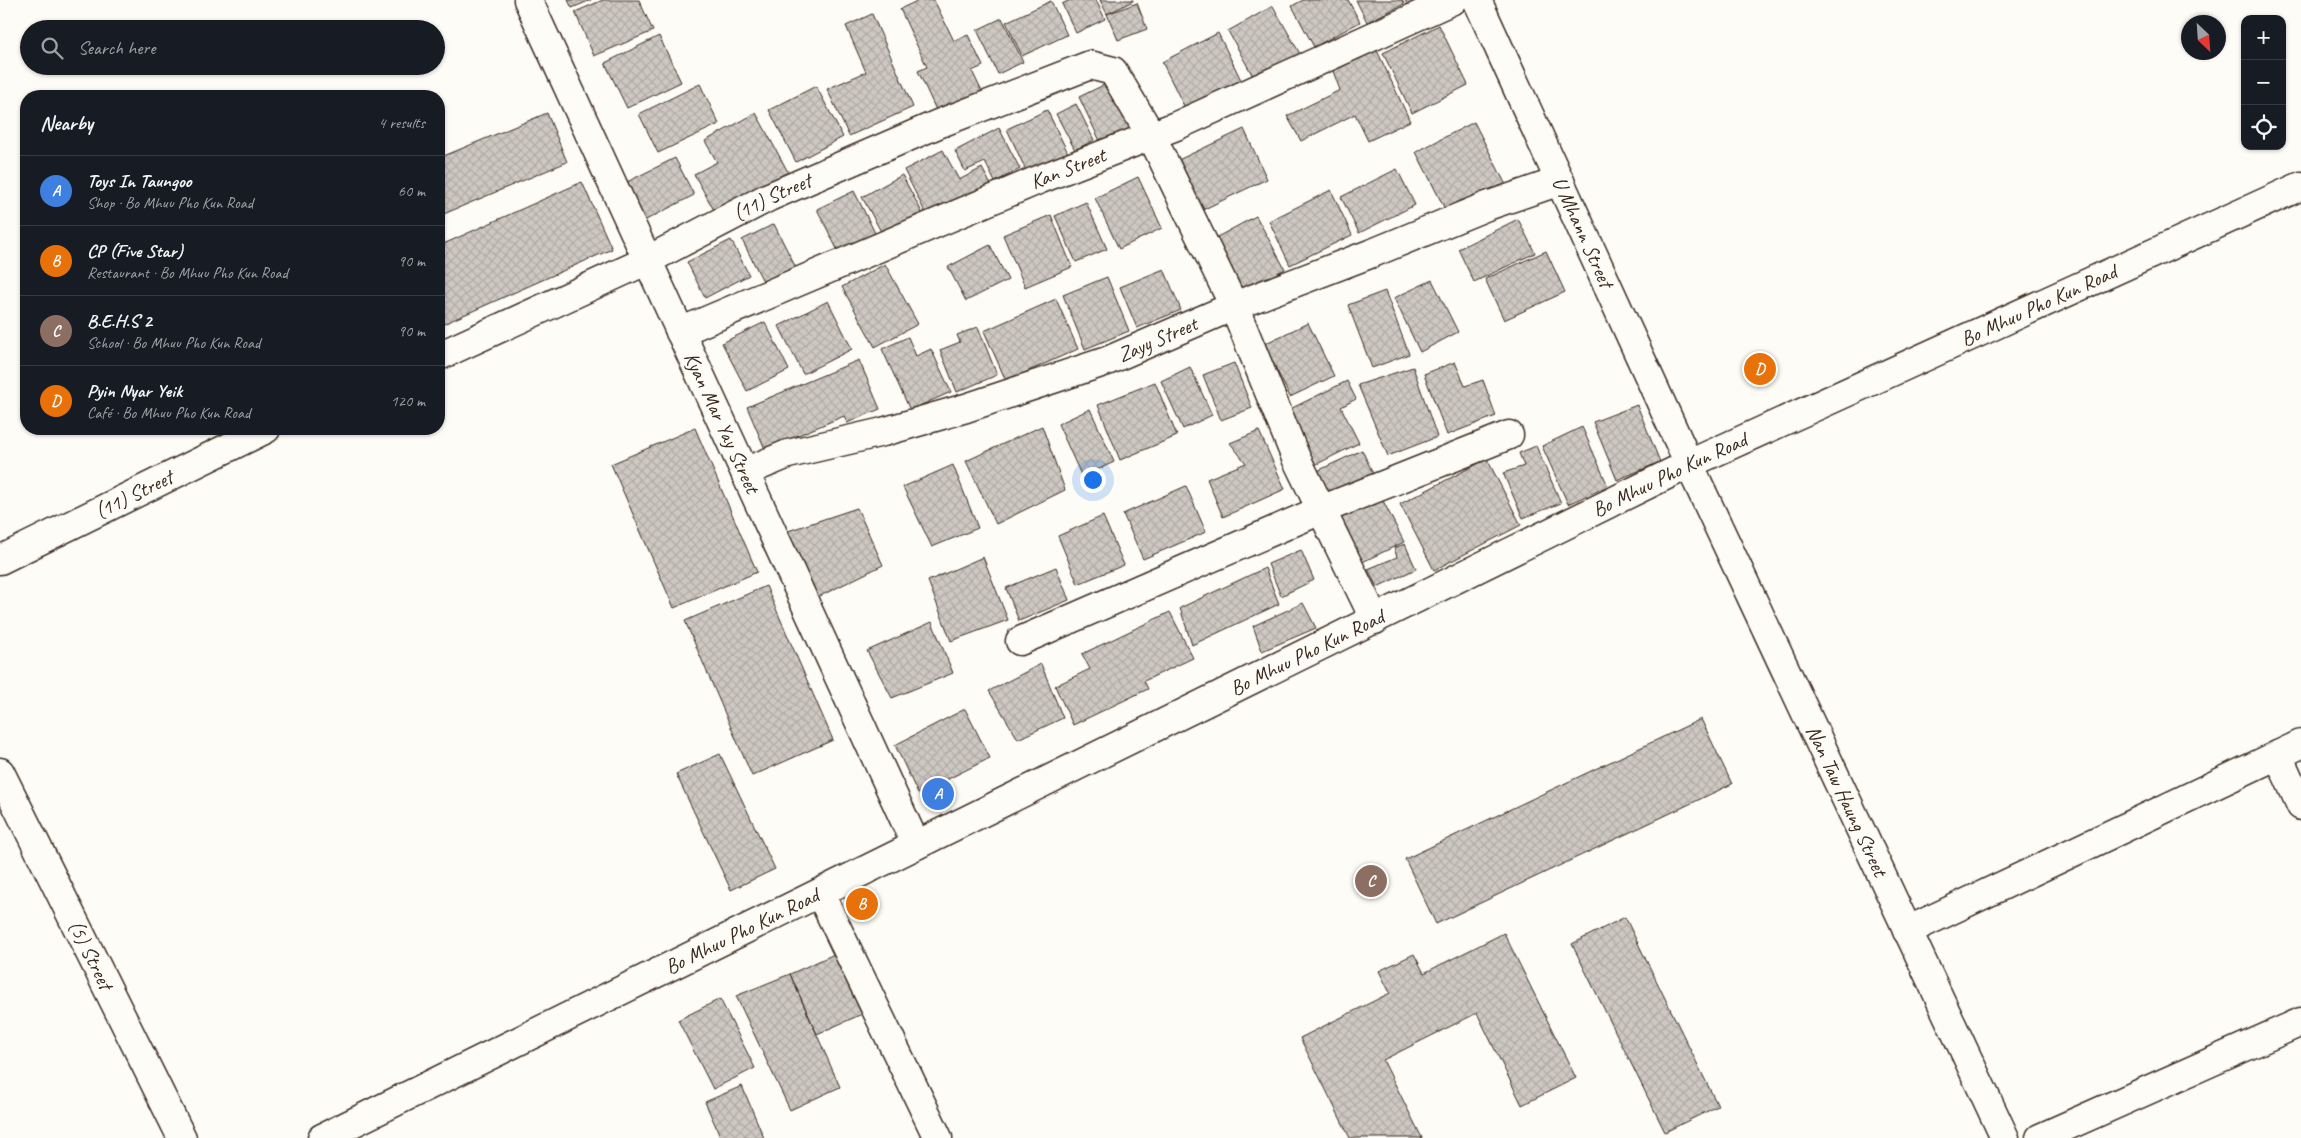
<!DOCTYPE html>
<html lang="en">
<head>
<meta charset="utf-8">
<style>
	:root { --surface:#171b24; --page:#242831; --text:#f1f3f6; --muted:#9ea1a6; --line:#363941; --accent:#0f766e }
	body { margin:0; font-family:Caveat,sans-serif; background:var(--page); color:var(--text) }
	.controls { position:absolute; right:15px; top:15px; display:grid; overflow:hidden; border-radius:10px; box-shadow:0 1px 4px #0004 }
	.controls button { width:45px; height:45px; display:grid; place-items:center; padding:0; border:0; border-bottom:1px solid var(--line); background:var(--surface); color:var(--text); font:25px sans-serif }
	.compass { position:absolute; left:2181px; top:15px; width:45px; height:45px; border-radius:50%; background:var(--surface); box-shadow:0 1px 4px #0004; rotate:155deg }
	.you { position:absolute; left:1092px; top:479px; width:18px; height:18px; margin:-12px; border:4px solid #fff; border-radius:50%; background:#1a73e8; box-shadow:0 0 0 8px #1a73e833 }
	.badge { display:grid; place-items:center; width:32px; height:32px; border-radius:50%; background:var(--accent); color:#fff; font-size:16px; font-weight:700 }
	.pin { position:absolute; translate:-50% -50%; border:2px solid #fff; box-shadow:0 1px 5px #0006 }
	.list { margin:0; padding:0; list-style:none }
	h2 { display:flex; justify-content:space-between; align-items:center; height:65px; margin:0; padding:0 20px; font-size:21px }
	h2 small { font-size:16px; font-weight:400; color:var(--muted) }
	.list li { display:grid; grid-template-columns:32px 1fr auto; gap:15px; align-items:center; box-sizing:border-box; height:70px; padding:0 20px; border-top:1px solid var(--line) }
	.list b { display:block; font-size:19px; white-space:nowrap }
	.list p { margin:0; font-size:16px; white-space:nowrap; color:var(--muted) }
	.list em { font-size:16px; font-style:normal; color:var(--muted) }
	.icon { flex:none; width:28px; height:28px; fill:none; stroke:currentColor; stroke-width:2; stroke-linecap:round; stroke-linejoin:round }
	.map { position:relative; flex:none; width:2301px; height:1138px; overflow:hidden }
	.search { position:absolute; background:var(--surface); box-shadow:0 1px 4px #0004; left:20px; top:20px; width:425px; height:55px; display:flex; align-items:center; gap:12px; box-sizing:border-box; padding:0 18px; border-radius:28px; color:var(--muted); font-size:19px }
	.panel { position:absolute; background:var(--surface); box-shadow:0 1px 4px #0004; left:20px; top:90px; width:425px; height:345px; border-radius:20px }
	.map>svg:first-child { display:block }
	.building { fill:url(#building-cross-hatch); stroke:#3b2a1e }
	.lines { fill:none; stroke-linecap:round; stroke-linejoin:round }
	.minor-casing { stroke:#3b2a1e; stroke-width:31 }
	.tertiary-casing { stroke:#3b2a1e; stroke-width:31 }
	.minor { stroke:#fdfcf7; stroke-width:28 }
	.tertiary { stroke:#fdfcf7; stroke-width:28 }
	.labels { text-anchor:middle; stroke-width:4.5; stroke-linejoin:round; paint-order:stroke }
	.street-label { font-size:21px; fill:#3b2a1e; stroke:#fdfcf7 }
</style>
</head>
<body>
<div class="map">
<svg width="2301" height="1138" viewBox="0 0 2301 1138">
	<defs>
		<pattern id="building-cross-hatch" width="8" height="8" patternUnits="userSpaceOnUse" patternTransform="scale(1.25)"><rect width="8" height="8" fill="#cdc8c2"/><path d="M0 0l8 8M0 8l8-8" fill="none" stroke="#b1aca6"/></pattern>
	</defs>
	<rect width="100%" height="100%" fill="#fdfcf7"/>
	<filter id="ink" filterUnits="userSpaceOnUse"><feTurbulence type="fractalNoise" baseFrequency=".02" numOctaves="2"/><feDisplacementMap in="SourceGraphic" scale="10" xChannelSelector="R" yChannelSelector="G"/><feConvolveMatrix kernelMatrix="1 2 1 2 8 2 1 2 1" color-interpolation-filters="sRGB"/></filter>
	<g filter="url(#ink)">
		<path class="building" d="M568,0H591L572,8Z
			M603,0H639L653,31L594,56L575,12Z
			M919,0H934L954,41L968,35L983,66L972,71L984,96L954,111L950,103L936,110L918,71L927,67L900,9Z
			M1070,0H1096L1105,19L1076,33L1062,4Z
			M1100,0H1133V1L1107,14Z
			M1303,0H1348L1360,22L1314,47L1292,6Z
			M1356,0H1402L1404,4L1367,22Z
			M1405,0H1428L1409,9Z
			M1051,1L1067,35L1022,56L1006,22Z
			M1137,3L1147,29L1118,40L1107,14Z
			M1273,6L1300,54L1254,78L1228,31Z
			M872,14L913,107L849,136L827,89L866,72L846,26Z
			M1002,18L1023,62L998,74L977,30Z
			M1439,25L1468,85L1412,113L1383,53Z
			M1218,33L1243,84L1187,112L1162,62Z
			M659,36L681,82L627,108L605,63Z
			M1373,42L1410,121L1368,141L1355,114L1301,141L1287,116L1340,90L1330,63Z
			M1112,81L1134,126L1101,143L1079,97Z
			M700,84L719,124L658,153L639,114Z
			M816,86L843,137L796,162L769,110Z
			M1076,104L1094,140L1075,150L1056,114Z
			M1047,110L1069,155L1028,175L1007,129Z
			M547,113L567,162L439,216V158Z
			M756,113L788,172L715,212L694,174L717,162L705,141Z
			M1474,122L1506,185L1448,215L1416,152Z
			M999,128L1020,169L995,182L985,162L965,171L955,151Z
			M1244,129L1267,179L1196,213L1172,163Z
			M943,150L959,180L982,168L992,187L929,220L904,170Z
			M675,158L694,195L642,222L623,184Z
			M1397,169L1415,205L1359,233L1341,197Z
			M902,175L924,216L884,237L862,197Z
			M1138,177L1162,228L1119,249L1095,198Z
			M582,182L612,249L439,326V246Z
			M1331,190L1352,235L1290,265L1269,221Z
			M854,191L877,237L840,255L817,209Z
			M1086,202L1107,249L1076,262L1055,216Z
			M1051,215L1072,267L1025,287L1003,235Z
			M1256,216L1285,269L1237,295L1208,242Z
			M1518,219L1535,253L1474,282L1458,249Z
			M774,224L798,272L767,289L742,240Z
			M731,240L749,275L705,298L687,262Z
			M990,245L1008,280L966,301L948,267Z
			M1546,251L1565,292L1504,320L1485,279Z
			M885,264L918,324L875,347L842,287Z
			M1164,269L1181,310L1137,328L1120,287Z
			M1107,277L1129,331L1085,349L1063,295Z
			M1432,280L1458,332L1420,352L1394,298Z
			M1385,291L1409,354L1372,368L1348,305Z
			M1056,299L1078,349L1006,381L984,331Z
			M828,301L852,349L803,374L779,326Z
			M765,322L789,370L747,391L722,343Z
			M1308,323L1334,376L1290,397L1264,344Z
			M978,327L997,375L957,392L940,350L960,342L957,335Z
			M908,337L916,356L931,349L951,392L910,410L882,349Z
			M859,360L880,409L847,423L844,416L765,449L747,407Z
			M1455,362L1465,386L1483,380L1496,416L1447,435L1424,374Z
			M1234,363L1252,408L1221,420L1203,375Z
			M1190,367L1212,415L1183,429L1161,381Z
			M1413,367L1437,437L1388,456L1358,385Z
			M1347,381L1356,399L1341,407L1359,443L1307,469L1280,414Z
			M1155,382L1177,436L1120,460L1098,405Z
			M1637,405L1660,462L1617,480L1593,422Z
			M1090,409L1114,462L1082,477L1058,424Z
			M1042,426L1065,490L996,524L966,461Z
			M1582,427L1608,486L1568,504L1542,446Z
			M695,428L757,572L674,608L611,464Z
			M1259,431L1285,489L1223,517L1207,479L1246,463L1230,443Z
			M1536,446L1561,503L1523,518L1503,473L1524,466L1519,453Z
			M1362,450L1376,480L1325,504L1311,474Z
			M1487,459L1521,525L1434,570L1400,504Z
			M953,465L978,528L932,547L903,487Z
			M1186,486L1206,532L1143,559L1123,514Z
			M1378,491L1404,542L1354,566L1326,515Z
			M857,508L883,565L816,598L782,533Z
			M1103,516L1124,565L1078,584L1058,536Z
			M1405,544L1416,569L1377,587L1368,569L1397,557L1394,548Z
			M1301,550L1314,580L1281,596L1268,564Z
			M983,557L1008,620L951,641L928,581Z
			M1056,567L1069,600L1019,621L1006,588Z
			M1265,568L1279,604L1192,645L1180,608Z
			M766,586L833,740L752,776L685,621Z
			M1303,603L1316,628L1262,651L1253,626Z
			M1170,612L1193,658L1144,681L1148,689L1073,725L1055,686L1090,669L1082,654Z
			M932,622L953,673L892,698L867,651Z
			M1041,664L1063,718L1018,739L989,691Z
			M965,709L990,758L918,794L895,745Z
			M1701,719L1732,784L1436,924L1405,859Z
			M720,754L775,869L731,890L676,774Z
			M1625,917L1718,1106L1665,1132L1572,944Z
			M1504,933L1576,1078L1522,1105L1477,1013L1383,1060L1422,1138H1350L1300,1038L1390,993L1379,971L1414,954L1424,973Z
			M841,951L869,1011L817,1034L790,974Z
			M790,974L840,1087L790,1110L736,996Z
			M720,999L755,1068L713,1089L678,1020Z
			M742,1086L764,1138H721L705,1102Z"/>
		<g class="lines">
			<defs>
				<g id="minor">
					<path id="s1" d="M528,0L916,845"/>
					<path id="s2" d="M1477,0L1689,464L2005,1138"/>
					<path id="s3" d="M680,332L1038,180L1176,126L1453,0"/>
					<path id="s4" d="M439,356L648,260L769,197L938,124L1090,65L1113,71L1151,135L1234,306L1296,458L1375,620"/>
					<path id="s5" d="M745,472L788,454L883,432L966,408L1107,361L1234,306L1375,252L1487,206L1560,181"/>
					<path id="s6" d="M0,560L266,429"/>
					<path d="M1020,641L1321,510L1509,435"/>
					<path d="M2278,755L2301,806"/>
					<path id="s7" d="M0,772L182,1138"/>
					<path d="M820,893L938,1138"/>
					<path d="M1907,931L2301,744"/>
					<path d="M2040,1138L2301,1022"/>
				</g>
				<g id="tertiary">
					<path id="s8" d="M322,1138L1689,464L2301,186"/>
				</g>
			</defs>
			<use href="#minor" class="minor-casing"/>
			<use href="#tertiary" class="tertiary-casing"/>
			<use href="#minor" class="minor"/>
			<use href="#tertiary" class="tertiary"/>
		</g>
	</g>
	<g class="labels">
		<g class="street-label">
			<text dy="7" stroke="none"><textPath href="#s3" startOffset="421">Kan Street</textPath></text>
			<text dy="7" stroke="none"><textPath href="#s4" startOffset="369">(11) Street</textPath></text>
			<text dy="7" stroke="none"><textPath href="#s2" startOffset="255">U Mhann Street</textPath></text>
			<text dy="7" stroke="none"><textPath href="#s8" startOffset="1908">Bo Mhuu Pho Kun Road</textPath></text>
			<text dy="7" stroke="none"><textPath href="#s5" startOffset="434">Zayy Street</textPath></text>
			<text dy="7" stroke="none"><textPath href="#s1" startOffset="465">Kyan Mar Yay Street</textPath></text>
			<text dy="7" stroke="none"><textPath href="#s8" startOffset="1502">Bo Mhuu Pho Kun Road</textPath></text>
			<text dy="7" stroke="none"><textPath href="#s6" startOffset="149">(11) Street</textPath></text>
			<text dy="7" stroke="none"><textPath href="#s8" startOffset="1098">Bo Mhuu Pho Kun Road</textPath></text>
			<text dy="7" stroke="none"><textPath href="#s2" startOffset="882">Nan Taw Haung Street</textPath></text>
			<text dy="7" stroke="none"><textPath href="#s8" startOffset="468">Bo Mhuu Pho Kun Road</textPath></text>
			<text dy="7" stroke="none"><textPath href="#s7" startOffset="204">(5) Street</textPath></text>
		</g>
	</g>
</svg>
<div class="controls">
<button>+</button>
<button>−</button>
<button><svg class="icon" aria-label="locate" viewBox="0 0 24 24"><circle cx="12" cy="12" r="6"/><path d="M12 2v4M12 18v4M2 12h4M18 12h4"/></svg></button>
</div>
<svg class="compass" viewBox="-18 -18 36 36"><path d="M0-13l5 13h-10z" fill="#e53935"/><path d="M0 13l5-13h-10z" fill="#9ea1a6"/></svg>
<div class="you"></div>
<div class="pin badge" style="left:938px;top:794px;background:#3f7fe0">A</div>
<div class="pin badge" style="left:862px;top:904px;background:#e8710a">B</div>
<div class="pin badge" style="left:1371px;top:881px;background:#8d6e63">C</div>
<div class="pin badge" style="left:1760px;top:369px;background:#e8710a">D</div>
<div class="search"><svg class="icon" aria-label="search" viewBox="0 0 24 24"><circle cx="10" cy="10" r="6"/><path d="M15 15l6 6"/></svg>Search here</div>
<section class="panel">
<h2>Nearby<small>4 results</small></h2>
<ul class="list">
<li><span class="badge" style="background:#3f7fe0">A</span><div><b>Toys In Taungoo</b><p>Shop · Bo Mhuu Pho Kun Road</p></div><em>60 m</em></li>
<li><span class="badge" style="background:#e8710a">B</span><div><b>CP (Five Star)</b><p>Restaurant · Bo Mhuu Pho Kun Road</p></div><em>90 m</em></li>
<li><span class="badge" style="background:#8d6e63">C</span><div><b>B.E.H.S 2</b><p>School · Bo Mhuu Pho Kun Road</p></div><em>90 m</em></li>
<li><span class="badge" style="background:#e8710a">D</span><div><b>Pyin Nyar Yeik</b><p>Café · Bo Mhuu Pho Kun Road</p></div><em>120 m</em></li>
</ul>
</section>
</div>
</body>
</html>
